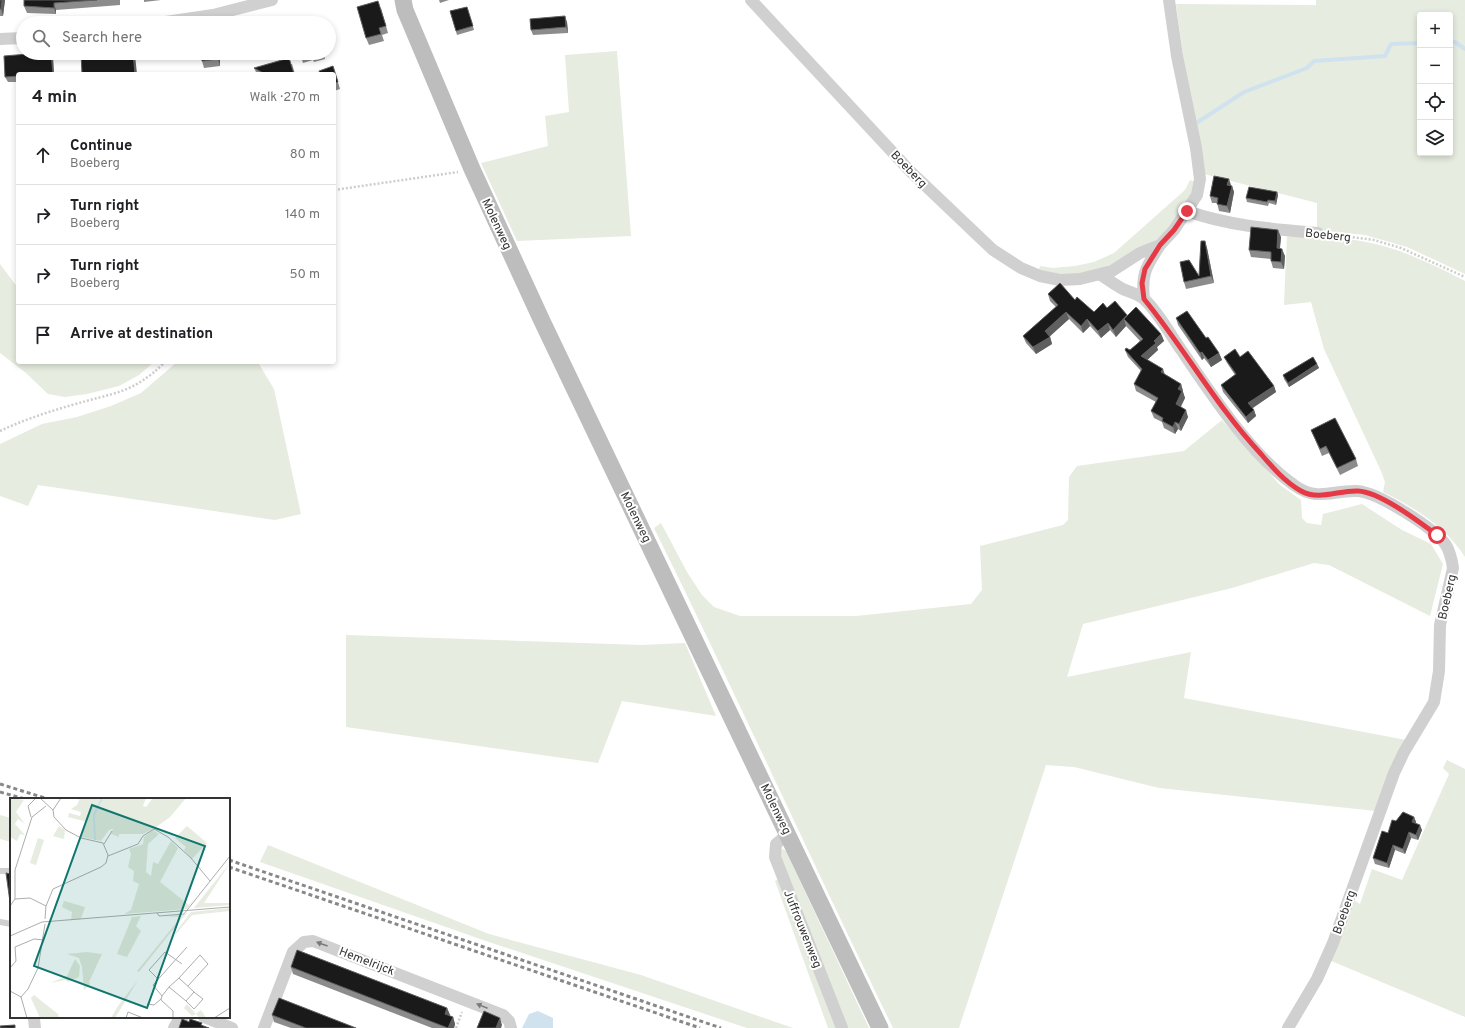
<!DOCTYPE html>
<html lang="en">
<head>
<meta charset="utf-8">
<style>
	:root { --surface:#fff; --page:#f6f6f6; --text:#202124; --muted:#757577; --line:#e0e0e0 }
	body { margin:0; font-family:Overpass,sans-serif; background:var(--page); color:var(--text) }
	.controls { position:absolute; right:12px; top:12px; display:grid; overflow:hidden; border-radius:4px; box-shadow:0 2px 6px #0003 }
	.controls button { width:36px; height:36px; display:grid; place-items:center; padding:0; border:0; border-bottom:1px solid var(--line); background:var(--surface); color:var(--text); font:20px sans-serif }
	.stop { position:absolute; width:12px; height:12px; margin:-9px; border:3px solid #e63946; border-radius:50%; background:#fff }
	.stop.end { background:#e63946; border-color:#fff; box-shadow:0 1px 4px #0008 }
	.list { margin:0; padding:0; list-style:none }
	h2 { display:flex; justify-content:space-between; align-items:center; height:52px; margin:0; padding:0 16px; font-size:17px }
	h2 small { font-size:13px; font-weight:400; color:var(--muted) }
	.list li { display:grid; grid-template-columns:26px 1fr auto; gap:12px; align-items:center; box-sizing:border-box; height:60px; padding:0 16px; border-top:1px solid var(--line) }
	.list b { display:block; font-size:15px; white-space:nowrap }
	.list p { margin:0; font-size:13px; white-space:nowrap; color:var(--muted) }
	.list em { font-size:13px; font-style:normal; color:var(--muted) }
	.icon { flex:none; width:22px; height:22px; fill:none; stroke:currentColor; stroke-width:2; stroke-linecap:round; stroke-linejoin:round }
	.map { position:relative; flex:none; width:1465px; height:1028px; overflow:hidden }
	.search { position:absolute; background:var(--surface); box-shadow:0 2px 6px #0003; left:16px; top:16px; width:320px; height:44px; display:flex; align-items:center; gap:10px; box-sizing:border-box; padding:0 14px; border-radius:22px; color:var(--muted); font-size:15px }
	.panel { position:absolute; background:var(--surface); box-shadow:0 2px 6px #0003; left:16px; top:72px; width:320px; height:292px; border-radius:4px }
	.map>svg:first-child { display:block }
	.green { fill:#e6ecdf; fill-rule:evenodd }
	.water { fill:#cfe2ee }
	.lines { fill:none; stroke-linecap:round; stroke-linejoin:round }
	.stream { stroke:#cfe2ee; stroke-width:4 }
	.path { stroke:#cdcdcd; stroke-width:2.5; stroke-dasharray:2 2; stroke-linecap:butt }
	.lane { stroke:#d0d0d0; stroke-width:6 }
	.street { stroke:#d0d0d0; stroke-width:12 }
	.secondary { stroke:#bdbdbd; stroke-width:17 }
	.rail { stroke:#888; stroke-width:3; stroke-dasharray:4 3; stroke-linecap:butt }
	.wall { fill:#8c8c8c }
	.shaded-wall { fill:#5f5f5f }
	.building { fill:#1a1a1a; stroke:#5f5f5f }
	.oneway { fill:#7a7a7a }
	.route { stroke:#e63946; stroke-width:5 }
	.labels { text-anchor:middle; stroke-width:4; stroke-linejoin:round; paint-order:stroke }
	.street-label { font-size:12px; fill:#333; stroke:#fff }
	.inset-river { fill:none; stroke:#cfe2ee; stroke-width:2 }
	.inset-road { fill:none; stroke:#adadad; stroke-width:1 }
	.view { fill:#0f766e; fill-opacity:0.15; stroke:#0f766e; stroke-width:2 }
	.inset-edge { fill:none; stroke:#333; stroke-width:2 }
</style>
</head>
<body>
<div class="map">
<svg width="1465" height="1028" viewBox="0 0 1465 1028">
	<rect width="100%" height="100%" fill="#fff"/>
	<path class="green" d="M1316,0H1465V274L1407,247L1365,235L1317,230V203L1204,174L1185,70L1176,4L1316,5ZM1420,15H1450V153H1420Z
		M617,51L631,236L517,241L481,163L548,146L545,116L569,112L565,55Z
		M1190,180L1195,182C1193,198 1173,226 1161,236C1148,248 1105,270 1088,273C1071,277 1055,273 1039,270L1040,266L1053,268L1075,266L1094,262L1114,253L1185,190Z
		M1287,234C1313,237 1340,237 1366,242C1400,248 1434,265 1465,281V557C1448,529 1413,506 1383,492L1385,482L1381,471L1324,349L1311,302L1284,305Z
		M0,264L18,288V362H154L139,375L119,386L87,394L65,397L48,394L26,373L0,353Z
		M177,362H257L259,364L274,389L301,514L275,520L38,485L28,506L0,496V444L42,424L77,417L111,406L141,393Z
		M1222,420L1280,485L1301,500L1302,518L1307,523L1321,525L1323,514L1362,504L1402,530L1431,544L1443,564L1430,616L1329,565L1314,563L1232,588L1083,624L1067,677L1191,652L1184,698L1406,740L1376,811L1159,788L1074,767L1046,765L959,1028H893C812,862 736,694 654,528L661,523L687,572L702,595L714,607L740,616H856L971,604L982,590L980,546L1063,525L1068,520L1069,477L1077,466L1184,451Z
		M346,635L641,645L685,643L716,716L622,701L598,763L346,727Z
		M1447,760L1465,769V1017L1329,960L1352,899L1360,904L1372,869L1402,880L1449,774L1443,768Z
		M0,815L11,818V842L0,839Z
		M268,845L489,934L641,975L793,1028H747L486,941L260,862Z
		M783,849L786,851L869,1028H846L781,859L780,852Z
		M779,879L837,1028H828L775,881Z"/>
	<path class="water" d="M538,1011L553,1018V1028H522L529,1014Z"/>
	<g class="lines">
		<path class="stream" d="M1450,42H1455L1465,49
			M1198,122L1244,92L1307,68L1314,61L1385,56L1391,44L1420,43"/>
		<path class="path" d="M334,190L458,172
			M1329,234L1374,240L1401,248L1465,277
			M0,431C23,420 48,412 72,405C112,393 133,394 165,362
			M456,1028L462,1012"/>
		<path class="lane" d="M0,871H11
			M0,922L11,924"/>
		<path class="street" d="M751,0L911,172L993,250L1021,268L1040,276L1060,280L1080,279L1112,271L1140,253L1160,245L1174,230L1197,195L1200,179L1196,148L1177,56L1169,0
			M159,23L213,15L272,0
			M0,39L23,38
			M1187,211C1229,226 1273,229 1318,233
			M1101,275C1107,279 1114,284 1121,288C1128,292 1139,294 1145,300C1159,313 1171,336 1182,351C1211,394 1252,456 1294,485C1317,502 1332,490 1357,491C1378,492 1434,528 1446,545C1450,552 1452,561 1453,568L1440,625L1439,671L1434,702L1404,752L1394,773L1333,943L1317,979L1288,1028
			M1144,299C1141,272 1147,266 1160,245
			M788,834L776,844L775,857L842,1028
			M204,1017L232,1028
			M34,1019L35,1028
			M174,1028L178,1021L183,1017
			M264,1028L293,952L304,942L313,941L503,1015L509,1021L511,1028"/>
		<path class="secondary" d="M403,0L405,10L472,169L542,321L880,1028"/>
		<path class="rail" d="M0,784L48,799
			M0,792L25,799
			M229,860L721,1028
			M229,867L700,1028"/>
	</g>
	<path class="wall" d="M0,0H5L3,16H0Z
		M24,0H120V5L56,10V14L27,13L24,6Z
		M144,0H161L144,2Z
		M439,0H449L440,3Z
		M467,7L474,30L457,35L450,11Z
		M381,8L388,33L382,35L384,41L369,45L366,38Z
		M567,22L568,33L533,35L531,30Z
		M51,53L53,58L54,74H18V82H8L5,77Z
		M201,53H223L224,60H220V66L204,68L202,61Z
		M300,53H324L325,59L314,62L313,60L303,63Z
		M292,64L295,74H257L254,68Z
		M333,66L340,89L334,91V74Z
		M1231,186H1232L1234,192L1230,213L1219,211L1217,203H1212L1210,196Z
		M1277,192L1278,195L1276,205L1269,203L1268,206L1247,202L1246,198Z
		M1281,237L1280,249L1285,256L1284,269L1273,268L1271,261V259L1251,257L1249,250Z
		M1207,248L1214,283L1186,289L1184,282L1199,276Z
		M1048,294L1075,300L1094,312L1107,308L1128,315L1161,334L1164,341L1157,347L1158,350L1147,360L1165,375L1181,384L1183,391V392L1185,398L1181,407L1188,417L1181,431L1178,429L1175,434L1164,428L1162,422L1154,418L1151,411L1156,402L1136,391L1134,384L1141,371L1128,357L1125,350H1130L1140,341L1126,326L1116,337L1110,330L1101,338L1090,326L1083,333L1069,319L1050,336L1052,344L1036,354L1026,343L1023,336L1056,307L1050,301Z
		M1176,318L1206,338L1219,353L1222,360L1211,367L1204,358L1202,360L1178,325Z
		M1224,357H1240L1274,386L1276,392L1252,408L1254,410L1256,416L1248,423L1223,392L1221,385L1235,375L1227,363Z
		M1317,364L1319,368L1289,387L1284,379L1283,375Z
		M1311,430L1356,459L1358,466L1340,475L1329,453L1322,456Z
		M1414,817L1416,822V823L1422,830L1418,840L1411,838L1405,854L1395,850L1389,868L1375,864L1373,858L1396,821Z
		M291,967L447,1008L450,1015L449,1016L453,1017L455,1024L454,1028H432L293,974Z
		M272,1015L356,1028H291L274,1022Z"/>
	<path class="shaded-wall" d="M2,0H5L3,16L1,9Z
		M54,3L56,10V14L54,8Z
		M565,16L567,22L568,33L566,27Z
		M51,53L53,58L54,74H53Z
		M133,53H134L135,55L137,74H135Z
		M217,53L220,60V66L218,59Z
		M221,53H223L224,60Z
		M1229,179L1231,185L1230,191L1227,185Z
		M1232,186L1234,192L1230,213L1227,206Z
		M1277,192L1278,195L1276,205L1275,201Z
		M1278,230L1281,237L1279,255L1277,248Z
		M1205,241L1207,248L1214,283L1211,276Z
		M1282,249L1285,256L1284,269L1281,262Z
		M1066,312L1069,319L1048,338L1045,331Z
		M1127,315L1124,319L1126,326L1116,337L1113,330Z
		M1087,319L1090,326L1083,333L1081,326Z
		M1108,323L1110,330L1101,338L1098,331Z
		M1161,334L1164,341L1157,347L1158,350L1144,363L1141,356L1154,341Z
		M1050,337L1052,344L1036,354L1033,347Z
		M1202,352L1204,358L1202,360L1200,353Z
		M1219,353L1222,360L1211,367L1208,360Z
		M1317,364L1319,368L1289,387L1288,383Z
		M1163,369L1165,375L1161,372Z
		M1181,384L1183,391V392L1185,398L1178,411L1176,404L1178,389Z
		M1274,386L1276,392L1250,410L1248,403Z
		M1186,410L1188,417L1181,431L1179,424Z
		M1254,410L1256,416L1248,423L1246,417Z
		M1175,422L1178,429L1175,434L1173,427Z
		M1414,817L1416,822L1414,828L1412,822Z
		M1420,825L1422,830L1418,840L1416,835Z
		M1409,832L1411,838L1405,854L1403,849Z
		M1393,845L1395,850L1389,868L1387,863Z
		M447,1008L450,1015L447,1021L445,1014Z
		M453,1017L455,1024L454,1028H448Z
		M500,1018L502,1025L501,1028H496Z"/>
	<path class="building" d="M0,0H2L1,9H0Z
		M24,0H97L54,3V8L24,6Z
		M378,1L386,26L379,28L381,34L366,38L357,7Z
		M467,7L473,26L456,31L450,11Z
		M565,16L566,27L531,30L530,19Z
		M40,53H51L53,74H18V76L5,77L4,56Z
		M81,53H133L135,74H82Z
		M201,53H217L218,59L202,61Z
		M300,53H310L301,56Z
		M311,53H319L312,55Z
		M289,58L294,74H265L254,68Z
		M333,66L338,82L334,83V74H320L319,71Z
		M1214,176L1229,179L1227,185L1232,186L1227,206L1217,204L1218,198L1210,196Z
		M1249,187L1277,192L1275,201L1268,200L1267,202L1246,198Z
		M1251,227L1278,230L1277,248L1282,249L1281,262L1271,261V252L1249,250Z
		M1201,241H1205L1211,276L1184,282L1180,262L1189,260L1199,276Z
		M1060,283L1075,300L1077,297L1094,312L1103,303L1107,308L1115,301L1127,315L1113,330L1108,323L1098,331L1087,319L1081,326L1066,312L1045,331L1050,337L1033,347L1023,336L1058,305L1048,294Z
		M1136,307L1161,334L1154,341L1156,343L1141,356L1163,369L1161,372L1181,384L1178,389L1182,391L1176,404L1186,410L1179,424L1175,422L1173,427L1162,421L1163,418L1151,411L1158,398L1134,384L1142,369L1125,350L1126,348L1130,350L1143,339L1124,319Z
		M1187,311L1206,338L1208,337L1219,353L1208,360L1202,352L1200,353L1176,318Z
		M1235,349L1240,357L1248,351L1274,386L1248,403L1254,410L1246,417L1221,385L1236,374L1224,357Z
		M1313,357L1317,364L1288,383L1283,375Z
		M1335,418L1356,459L1337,468L1326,446L1320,449L1311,430Z
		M1403,812L1414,817L1412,822L1420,825L1416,835L1409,832L1403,849L1393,845L1387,863L1373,858L1382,831L1388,833L1392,820L1396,821Z
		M6,873L11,874V902H10Z
		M297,950L447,1008L445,1014L453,1017L448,1028L291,967Z
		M279,998L356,1028H306L272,1015Z
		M484,1011L500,1018L496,1028H477Z
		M182,1019L189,1022L190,1019L202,1023L201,1025L209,1028H179Z
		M15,1025V1028H0V1026Z"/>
	<defs><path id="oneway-solid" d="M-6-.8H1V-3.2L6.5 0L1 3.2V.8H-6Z"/></defs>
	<g class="oneway">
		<use href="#oneway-solid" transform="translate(322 944) rotate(-160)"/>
		<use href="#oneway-solid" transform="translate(482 1006) rotate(-158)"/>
	</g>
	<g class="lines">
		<path class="route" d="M1187,211L1174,230L1160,245L1145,269L1142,283L1144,299C1185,349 1216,406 1261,454C1272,467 1285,482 1301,491C1319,501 1339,490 1358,491C1380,492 1418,521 1437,535"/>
	</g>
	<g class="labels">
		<g class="street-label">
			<text transform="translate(909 169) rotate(46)" y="4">Boeberg</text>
			<text transform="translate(497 224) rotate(65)" y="4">Molenweg</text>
			<text transform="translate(1328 235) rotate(6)" y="4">Boeberg</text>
			<text transform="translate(636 517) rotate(64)" y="4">Molenweg</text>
			<text transform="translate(1447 597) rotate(-77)" y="4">Boeberg</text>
			<text transform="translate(776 809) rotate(64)" y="4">Molenweg</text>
			<text transform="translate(1344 912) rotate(-70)" y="4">Boeberg</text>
			<text transform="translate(803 929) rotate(68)" y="4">Juffrouwenweg</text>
			<text transform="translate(367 961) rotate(21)" y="4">Hemelrijck</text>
		</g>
	</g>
	<g transform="translate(10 798)">
		<rect width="220" height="220" fill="#fff"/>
		<path d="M0,0L14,2L6,14L15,26L8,21L5,26L15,37L10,36L7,43L0,39ZM70,0H136L133,8L136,9L143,0H176L160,19L145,30L133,36H109V39L101,36L103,31L99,32L91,43L71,39L77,24L58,19L59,15L70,18L71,14L61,11L67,7ZM49,28L55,32L54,41L43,38ZM177,28L197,45L182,61L174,52L176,49L165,40ZM143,32L149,36L138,46L136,74L141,78L143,64L148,66L161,43L168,50L150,84L179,107L187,97L177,111L114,116L121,112L129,86L123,83L124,73L118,69L121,56L119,51L133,46L134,39ZM28,40L34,42L26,67L20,65ZM220,65L194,105H220V107L184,110ZM54,103L75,109L71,121L61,122L62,114L52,109ZM220,110V113L182,117L166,136L165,135L181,114ZM178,114L165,129L129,174L127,173L171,119L151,118L174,117ZM131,118L126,128L131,133L117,159L107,156L122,119ZM77,154L92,156L79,184L80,186L74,192L72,169L69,160L57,156ZM65,161L70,168L69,179L58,184L55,182L40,185L57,178ZM128,182L105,220H101L108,208ZM24,197L48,216L49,220H30L21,200ZM177,206L186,216L191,212L196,220H190L186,216L182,218L174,210Z" fill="#e6ecdf"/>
		<path class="inset-river" d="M85,42L84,17L92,0"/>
		<path class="inset-road" d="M30,0L43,12M43,12L51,0M21,19L18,8L26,0M94,46L102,33M98,58L128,46L133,38L144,31L158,39L181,60L200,83M5,101L20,100L36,108M0,108L5,101V72L22,19L36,8M147,115L149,118L174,116L220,58M35,121L36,108L43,91L91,69L96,65L98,57L93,45L71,40L56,32L44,19L43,12M0,138L32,124L220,109M0,170L6,163L5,149L24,141L34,142M169,180L190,157L198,166L178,188M148,181L139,172L155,154L172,166M0,193L11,199M152,198L159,189L176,203L184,194L169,180L159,189M152,198L143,187L177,149M152,198L151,202L163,213V220M176,203L184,211L193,201L184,194M137,206L144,207L151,201M17,220L11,199L18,191L28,170L35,126M116,220L118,214L133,220M204,220L220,210"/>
		<path class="view" d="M82,7L195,48L137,210L24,168Z"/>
		<rect width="220" height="220" class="inset-edge"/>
	</g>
</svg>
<div class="controls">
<button>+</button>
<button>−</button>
<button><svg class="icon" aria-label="locate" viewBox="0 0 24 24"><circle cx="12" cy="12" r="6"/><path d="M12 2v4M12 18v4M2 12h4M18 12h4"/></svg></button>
<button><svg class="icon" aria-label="layers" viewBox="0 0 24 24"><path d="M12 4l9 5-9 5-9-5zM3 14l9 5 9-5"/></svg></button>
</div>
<div class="stop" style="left:1437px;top:535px"></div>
<div class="stop end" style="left:1187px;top:211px"></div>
<div class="search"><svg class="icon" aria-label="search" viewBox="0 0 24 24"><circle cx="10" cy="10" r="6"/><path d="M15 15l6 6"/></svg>Search here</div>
<section class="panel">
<h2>4 min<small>Walk · 270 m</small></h2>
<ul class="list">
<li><svg class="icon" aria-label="ahead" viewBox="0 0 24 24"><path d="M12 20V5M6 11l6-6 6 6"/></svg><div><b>Continue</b><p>Boeberg</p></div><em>80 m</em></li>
<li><svg class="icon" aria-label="right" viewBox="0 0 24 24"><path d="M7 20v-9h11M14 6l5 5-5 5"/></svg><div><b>Turn right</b><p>Boeberg</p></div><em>140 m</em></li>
<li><svg class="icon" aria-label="right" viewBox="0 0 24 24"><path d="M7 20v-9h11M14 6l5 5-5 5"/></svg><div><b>Turn right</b><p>Boeberg</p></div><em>50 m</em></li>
<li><svg class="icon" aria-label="arrive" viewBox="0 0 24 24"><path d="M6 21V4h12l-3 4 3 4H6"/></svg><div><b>Arrive at destination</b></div></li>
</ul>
</section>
</div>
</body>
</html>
